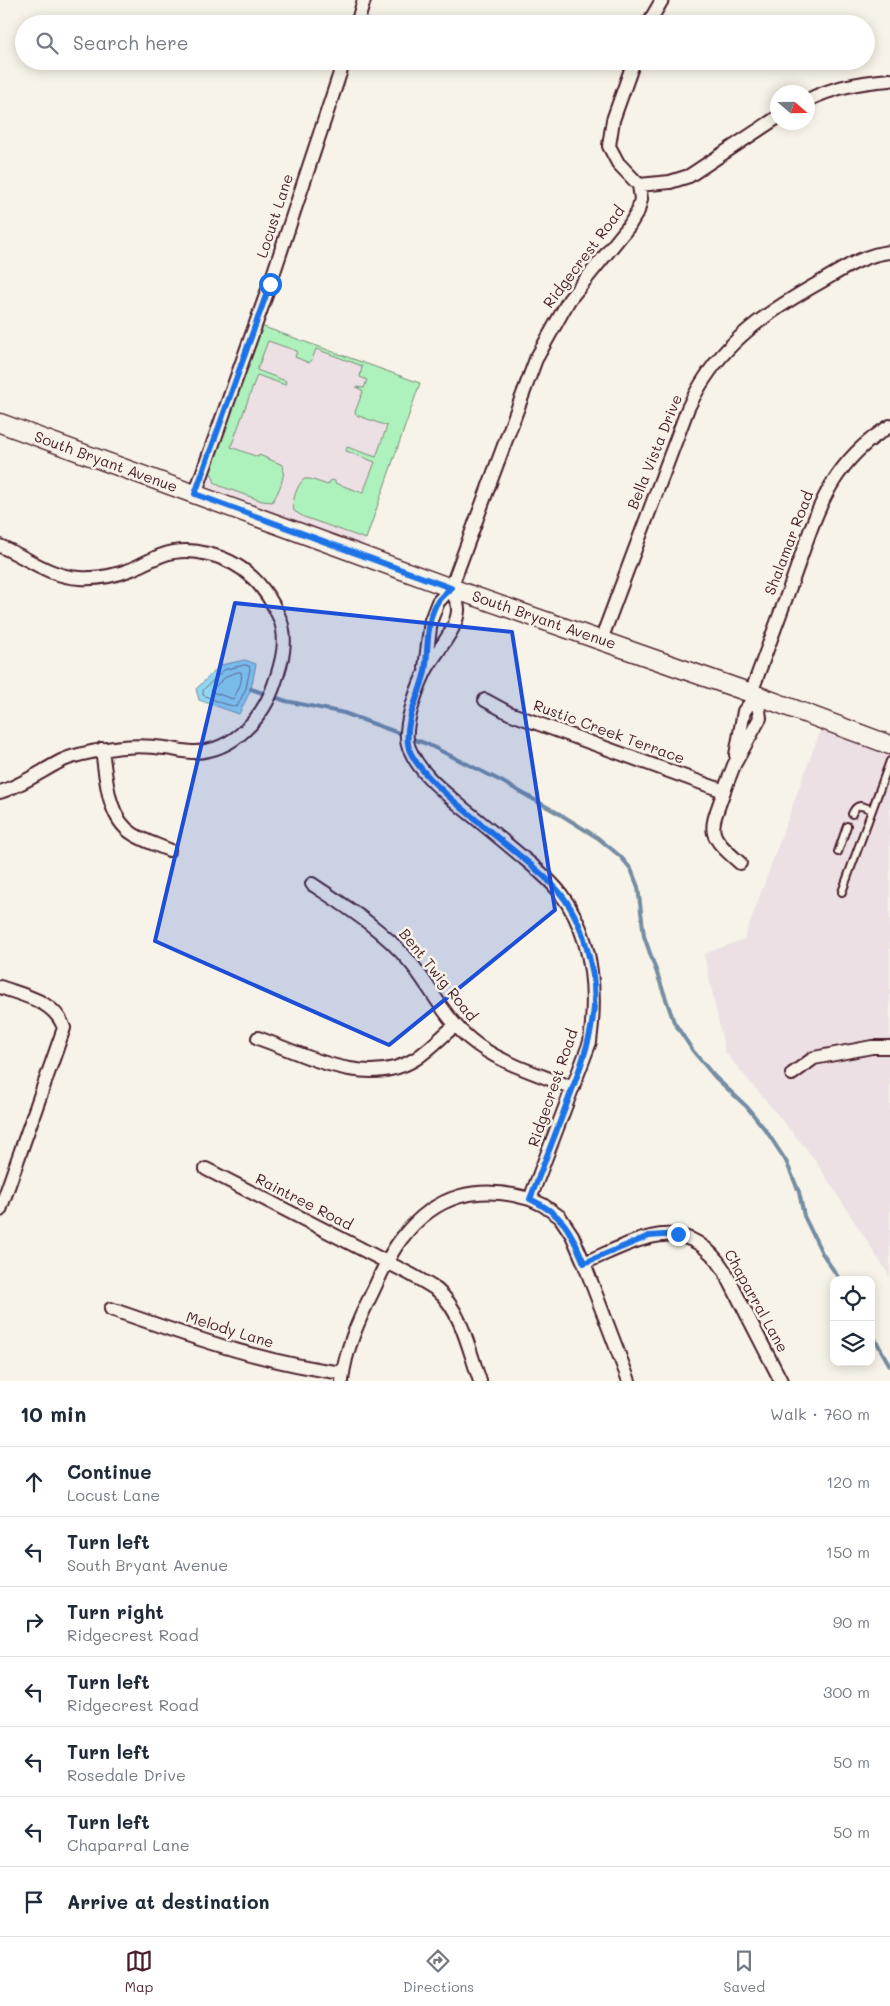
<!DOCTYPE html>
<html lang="en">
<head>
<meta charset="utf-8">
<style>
	:root { --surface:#fff; --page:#f6f6f7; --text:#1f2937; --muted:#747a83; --line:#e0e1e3; --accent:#4a1f2b }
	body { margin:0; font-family:Mali,sans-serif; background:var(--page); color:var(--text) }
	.controls { position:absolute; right:15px; bottom:15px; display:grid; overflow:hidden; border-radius:10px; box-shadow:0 2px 12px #0003 }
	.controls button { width:45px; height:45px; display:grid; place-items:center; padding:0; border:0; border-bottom:1px solid var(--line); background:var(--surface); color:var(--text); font:25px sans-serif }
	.compass { position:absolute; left:770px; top:85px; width:45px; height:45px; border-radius:50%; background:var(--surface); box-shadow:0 2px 12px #0003; rotate:110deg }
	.stop { position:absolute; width:15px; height:15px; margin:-11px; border:4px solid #1a73e8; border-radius:50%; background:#fff }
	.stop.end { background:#1a73e8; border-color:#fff; box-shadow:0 1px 5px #0008 }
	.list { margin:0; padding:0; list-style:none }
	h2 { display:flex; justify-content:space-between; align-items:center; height:65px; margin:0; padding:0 20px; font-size:21px }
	h2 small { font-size:16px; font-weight:400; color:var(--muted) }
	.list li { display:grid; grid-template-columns:32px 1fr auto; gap:15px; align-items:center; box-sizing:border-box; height:70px; padding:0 20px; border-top:1px solid var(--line) }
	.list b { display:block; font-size:19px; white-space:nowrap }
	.list p { margin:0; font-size:16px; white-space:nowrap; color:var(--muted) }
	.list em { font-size:16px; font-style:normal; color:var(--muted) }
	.icon { flex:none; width:28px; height:28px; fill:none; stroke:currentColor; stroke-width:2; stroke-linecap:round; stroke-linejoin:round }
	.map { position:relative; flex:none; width:890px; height:1381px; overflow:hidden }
	.search { position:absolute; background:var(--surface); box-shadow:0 2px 12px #0003; left:15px; right:15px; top:15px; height:55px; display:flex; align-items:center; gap:12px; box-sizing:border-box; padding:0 18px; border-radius:28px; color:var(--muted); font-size:19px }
	.sheet { height:555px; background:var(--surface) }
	nav { display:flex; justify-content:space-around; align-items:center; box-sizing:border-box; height:70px; border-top:1px solid var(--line); background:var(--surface); font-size:14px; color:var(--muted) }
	nav a { display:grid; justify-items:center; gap:2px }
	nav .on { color:var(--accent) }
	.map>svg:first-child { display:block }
	.built { fill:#ece0e5 }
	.green { fill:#adf1bc; stroke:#7c8874 }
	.water { fill:#90d7f2; stroke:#748da2 }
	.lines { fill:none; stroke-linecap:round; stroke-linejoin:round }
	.shore { stroke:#66697b; stroke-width:1 }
	.stream { stroke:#748da2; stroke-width:4 }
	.lane-casing { stroke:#4a1f2b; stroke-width:10 }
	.street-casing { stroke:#4a1f2b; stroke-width:16 }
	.secondary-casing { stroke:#4a1f2b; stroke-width:21 }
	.lane { stroke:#f7f3e8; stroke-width:6 }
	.street { stroke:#f7f3e8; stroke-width:12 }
	.secondary { stroke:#f7f3e8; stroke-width:18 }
	.route { stroke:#1a73e8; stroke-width:6 }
	.marked { fill:#1d4ed8; fill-opacity:0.2; stroke:#1d4ed8; stroke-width:4; stroke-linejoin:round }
	.labels { text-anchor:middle; stroke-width:5; stroke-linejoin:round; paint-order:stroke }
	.street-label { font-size:15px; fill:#4a1f2b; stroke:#f7f3e8 }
</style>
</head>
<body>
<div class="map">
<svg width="890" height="1381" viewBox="0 0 890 1381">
	<rect width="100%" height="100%" fill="#f7f3e8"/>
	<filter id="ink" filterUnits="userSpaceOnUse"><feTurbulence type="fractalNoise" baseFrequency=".02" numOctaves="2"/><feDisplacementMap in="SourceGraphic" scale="10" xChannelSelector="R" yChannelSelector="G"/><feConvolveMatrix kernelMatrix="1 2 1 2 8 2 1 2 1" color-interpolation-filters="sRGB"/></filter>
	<g filter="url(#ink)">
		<path class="built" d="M255,324L420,383L360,554L195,494Z
			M824,720L890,745V1277L813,1157L725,1052L704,954L744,939Z"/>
		<path class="green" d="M261,326L420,383L366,539L304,517L294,511C291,502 297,485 304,479H310L328,485L331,480L335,481V483L363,493L375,462L346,451L347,447L376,457L387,426L356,415L355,412L363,391L356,387L364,388L367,380L360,377L362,366L316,349L312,360L309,363L295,357L297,351L268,341L257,370L286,381L285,385L257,375L231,447L258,457L259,455L283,465C286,476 278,494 272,502L262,501L220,486L215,483L212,474L209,473Z"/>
		<path class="water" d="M245,660L256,664L251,689L239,714L199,700L196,689L221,665Z"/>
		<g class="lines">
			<path class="shore" d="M245,665L249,666L250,669L246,688L237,707L221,703L203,695V690L224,670Z
				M238,672H241C243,681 238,691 233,699L212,692V689L227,676Z"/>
			<path class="stream" d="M251,689L286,701L344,713L404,735
				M410,738L427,744L501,781L563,816L598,838L620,856L631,869L638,887L644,936L674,1022L693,1051L715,1077L747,1107L767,1132L786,1161L799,1192L804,1216L822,1253L840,1280
				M871,1332L890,1366"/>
			<defs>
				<path id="lane" d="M852,814C857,802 862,806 872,810
					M838,852L847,826
					M842,892L890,761"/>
				<path id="street" d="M357,24L364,0
					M648,24L662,0
					M808,100C833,87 862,82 890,80
					M639,185L670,182L689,176L778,117
					M195,494L270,284L344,61
					M0,546C26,557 50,577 80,578C97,579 117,575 132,569C146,563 159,554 174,552C185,550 197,551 208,554C244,562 266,586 280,619C288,640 282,662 275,682C264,717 234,751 195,752C184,752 175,749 165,748C143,745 121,746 101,750C87,753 73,755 61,761C40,772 22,785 0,792
					M601,640L688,408C693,398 698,388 705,378C733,334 779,305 824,280C844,268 866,254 890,252
					M425,668L431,620L438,602L451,588L536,359L569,300L629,226L638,211L641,199L639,185L618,163L609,146L613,120L634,61
					M751,693C765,655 779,617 793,579C816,515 828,464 890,426
					M485,700L509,713L724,791L734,765L760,718L757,695
					M102,749C106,777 107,818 133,834C144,841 157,845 169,850
					M736,755L744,711L757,695
					M724,791C709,833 706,833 740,863
					M312,884C347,907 382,929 410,962C431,987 444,1018 470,1039C498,1063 539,1074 573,1088
					M0,987C25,996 55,1001 64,1028L0,1210
					M258,1038C306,1055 368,1090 417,1058C431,1048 443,1036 455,1025
					M792,1074L814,1058L872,1047H890
					M206,1169L410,1274C419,1279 428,1284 437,1290C462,1311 469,1351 480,1381
					M530,1199L543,1205L560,1217L572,1235L584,1263L629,1381
					M584,1263C636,1241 685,1209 724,1270L781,1381
					M111,1309C186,1335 263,1363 343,1373
					M342,1381C345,1350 359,1319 373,1291C381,1274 389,1254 402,1238C436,1194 478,1184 530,1199L590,1042C597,990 593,937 561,894C549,878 534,867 520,855C501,839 483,824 464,809C443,791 420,774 409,748C401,731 417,689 425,672C433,655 459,628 458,609C458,602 453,594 451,588"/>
				<path id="secondary" d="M0,423L451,588L751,693L890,745"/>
			</defs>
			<use href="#lane" class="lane-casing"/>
			<use href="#street" class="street-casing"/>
			<use href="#secondary" class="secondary-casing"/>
			<use href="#lane" class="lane"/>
			<use href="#street" class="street"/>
			<use href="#secondary" class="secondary"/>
		</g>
	</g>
	<g class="lines" filter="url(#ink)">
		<path class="route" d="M270,284L195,494L451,588C447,592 441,596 438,601C425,621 429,649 425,671C420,696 405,717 408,744C412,781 531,857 560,893C575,911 585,938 590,961C604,1014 582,1063 564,1111C553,1140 542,1169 530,1199C564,1215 570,1230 584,1263L649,1236L678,1234"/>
	</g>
	<path class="marked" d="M235,603L512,632L555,910L389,1045L155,941Z"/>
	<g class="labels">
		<g class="street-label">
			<text transform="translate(275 216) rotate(-72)" y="5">Locust Lane</text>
			<text transform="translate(584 257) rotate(-53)" y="5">Ridgecrest Road</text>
			<text transform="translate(655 452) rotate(-68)" y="5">Bella Vista Drive</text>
			<text transform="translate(106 462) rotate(20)" y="5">South Bryant Avenue</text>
			<text transform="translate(789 543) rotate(-69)" y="5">Shalamar Road</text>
			<text transform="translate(544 620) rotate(19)" y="5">South Bryant Avenue</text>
			<text transform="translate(609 732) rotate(20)" y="5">Rustic Creek Terrace</text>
			<text transform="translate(438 975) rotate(51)" y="5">Bent Twig Road</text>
			<text transform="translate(553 1088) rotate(-71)" y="5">Ridgecrest Road</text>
			<text transform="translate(304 1202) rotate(27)" y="5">Raintree Road</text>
			<text transform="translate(756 1301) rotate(61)" y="5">Chaparral Lane</text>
			<text transform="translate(230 1330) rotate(17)" y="5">Melody Lane</text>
		</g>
	</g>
</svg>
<div class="controls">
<button><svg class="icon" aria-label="locate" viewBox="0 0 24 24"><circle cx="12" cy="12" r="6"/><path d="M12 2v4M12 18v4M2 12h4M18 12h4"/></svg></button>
<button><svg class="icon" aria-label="layers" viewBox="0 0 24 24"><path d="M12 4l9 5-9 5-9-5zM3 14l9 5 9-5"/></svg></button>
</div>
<svg class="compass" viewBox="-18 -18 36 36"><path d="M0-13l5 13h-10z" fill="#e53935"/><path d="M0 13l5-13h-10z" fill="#747a83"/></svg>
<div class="stop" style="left:270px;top:284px"></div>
<div class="stop end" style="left:678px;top:1234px"></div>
<div class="search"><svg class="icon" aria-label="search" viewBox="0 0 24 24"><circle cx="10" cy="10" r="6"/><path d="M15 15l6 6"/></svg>Search here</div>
</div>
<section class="sheet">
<h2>10 min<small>Walk · 760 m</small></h2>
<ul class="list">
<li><svg class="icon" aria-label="ahead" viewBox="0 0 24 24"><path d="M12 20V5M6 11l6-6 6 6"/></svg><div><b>Continue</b><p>Locust Lane</p></div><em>120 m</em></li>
<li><svg class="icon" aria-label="left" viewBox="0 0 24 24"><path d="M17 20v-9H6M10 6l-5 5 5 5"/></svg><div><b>Turn left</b><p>South Bryant Avenue</p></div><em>150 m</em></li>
<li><svg class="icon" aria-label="right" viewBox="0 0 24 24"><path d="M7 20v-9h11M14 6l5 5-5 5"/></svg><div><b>Turn right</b><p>Ridgecrest Road</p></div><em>90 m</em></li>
<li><svg class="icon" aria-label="left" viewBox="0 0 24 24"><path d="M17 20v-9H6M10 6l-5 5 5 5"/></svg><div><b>Turn left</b><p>Ridgecrest Road</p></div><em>300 m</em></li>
<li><svg class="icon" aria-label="left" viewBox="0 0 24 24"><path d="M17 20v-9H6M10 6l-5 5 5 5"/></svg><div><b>Turn left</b><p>Rosedale Drive</p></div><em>50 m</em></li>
<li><svg class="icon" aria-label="left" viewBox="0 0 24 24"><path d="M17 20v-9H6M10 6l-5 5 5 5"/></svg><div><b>Turn left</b><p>Chaparral Lane</p></div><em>50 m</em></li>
<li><svg class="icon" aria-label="arrive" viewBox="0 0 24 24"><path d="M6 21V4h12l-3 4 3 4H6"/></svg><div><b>Arrive at destination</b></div></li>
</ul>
</section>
<nav>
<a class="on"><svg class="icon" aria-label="map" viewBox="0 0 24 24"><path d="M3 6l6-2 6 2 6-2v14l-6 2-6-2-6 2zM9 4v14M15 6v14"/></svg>Map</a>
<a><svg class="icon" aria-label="directions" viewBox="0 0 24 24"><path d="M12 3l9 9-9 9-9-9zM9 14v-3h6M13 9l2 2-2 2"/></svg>Directions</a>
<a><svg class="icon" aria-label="saved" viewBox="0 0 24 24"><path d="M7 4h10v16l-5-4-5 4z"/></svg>Saved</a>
</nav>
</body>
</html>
